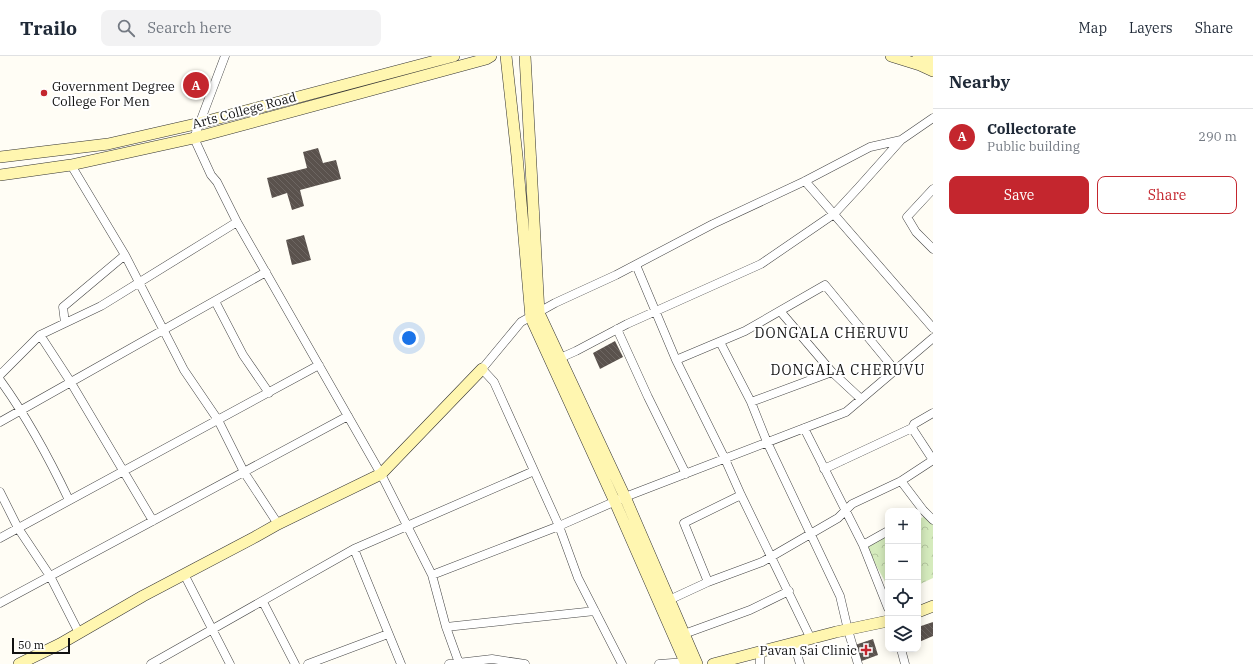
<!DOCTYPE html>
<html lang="en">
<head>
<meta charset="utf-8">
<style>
	:root { --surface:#fff; --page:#f2f2f3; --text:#1f2937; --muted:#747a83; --line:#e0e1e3; --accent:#c4262e }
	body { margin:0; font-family:"IBM Plex Serif",serif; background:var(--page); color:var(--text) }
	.controls { position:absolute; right:12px; bottom:12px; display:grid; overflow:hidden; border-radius:8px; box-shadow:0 2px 10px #0003 }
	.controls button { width:36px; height:36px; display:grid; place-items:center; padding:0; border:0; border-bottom:1px solid var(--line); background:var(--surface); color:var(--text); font:20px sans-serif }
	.scale { position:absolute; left:12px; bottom:10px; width:58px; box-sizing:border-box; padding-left:4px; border:2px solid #111; border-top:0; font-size:11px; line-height:14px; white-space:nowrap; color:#111; -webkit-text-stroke:3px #fff; paint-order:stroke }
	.you { position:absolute; left:409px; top:282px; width:14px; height:14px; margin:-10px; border:3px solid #fff; border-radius:50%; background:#1a73e8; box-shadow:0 0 0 6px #1a73e833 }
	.badge { display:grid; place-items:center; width:26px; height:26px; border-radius:50%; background:var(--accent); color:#fff; font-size:13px; font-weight:700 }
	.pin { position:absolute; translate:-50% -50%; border:2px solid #fff; box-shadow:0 1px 4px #0006 }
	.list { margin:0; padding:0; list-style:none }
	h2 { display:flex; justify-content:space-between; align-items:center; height:52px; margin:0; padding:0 16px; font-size:17px }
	h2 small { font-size:13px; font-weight:400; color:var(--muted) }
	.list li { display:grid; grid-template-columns:26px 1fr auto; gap:12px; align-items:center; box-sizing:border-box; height:56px; padding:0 16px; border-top:1px solid var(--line) }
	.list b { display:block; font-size:15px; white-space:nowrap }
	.list p { margin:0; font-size:13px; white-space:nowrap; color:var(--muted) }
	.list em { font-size:13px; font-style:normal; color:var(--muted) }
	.actions { display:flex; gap:8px; padding:12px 16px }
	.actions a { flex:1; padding:9px 0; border:1px solid var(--accent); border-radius:8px; text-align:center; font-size:14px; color:var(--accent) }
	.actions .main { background:var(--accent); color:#fff }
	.icon { flex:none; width:22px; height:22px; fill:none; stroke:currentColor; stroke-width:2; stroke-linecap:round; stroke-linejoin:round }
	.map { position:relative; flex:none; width:933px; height:608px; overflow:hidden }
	header { display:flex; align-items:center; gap:24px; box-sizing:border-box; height:56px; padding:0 20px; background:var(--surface); border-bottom:1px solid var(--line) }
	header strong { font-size:19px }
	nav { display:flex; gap:22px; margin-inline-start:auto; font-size:14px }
	.search { width:280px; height:36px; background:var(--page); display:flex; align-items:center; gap:10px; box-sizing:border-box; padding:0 14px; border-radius:8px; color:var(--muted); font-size:15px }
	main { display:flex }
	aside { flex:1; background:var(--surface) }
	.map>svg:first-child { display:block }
	.park { fill:url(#park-crowns) }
	.building { fill:url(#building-back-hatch) }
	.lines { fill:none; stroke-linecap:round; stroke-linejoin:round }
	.street-casing { stroke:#444; stroke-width:9 }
	.secondary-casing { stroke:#333; stroke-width:12 }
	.street { stroke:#fff; stroke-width:8 }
	.secondary { stroke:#fff6b0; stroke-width:11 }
	.poi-dot { fill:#c4262e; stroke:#fff; stroke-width:1.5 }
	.labels { text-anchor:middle; stroke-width:4; stroke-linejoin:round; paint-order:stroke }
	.poi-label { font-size:13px; fill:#111; stroke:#fff; text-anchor:start }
	.street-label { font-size:13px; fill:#111; stroke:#fff }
	.neighbourhood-label { font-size:14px; letter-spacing:1px; fill:#111; stroke:#fff }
</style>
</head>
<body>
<header>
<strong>Trailo</strong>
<div class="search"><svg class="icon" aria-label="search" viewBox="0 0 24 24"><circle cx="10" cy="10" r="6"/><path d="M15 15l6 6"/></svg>Search here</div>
<nav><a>Map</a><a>Layers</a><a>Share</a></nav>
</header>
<main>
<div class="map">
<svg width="933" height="608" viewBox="0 0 933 608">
	<defs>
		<pattern id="park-crowns" width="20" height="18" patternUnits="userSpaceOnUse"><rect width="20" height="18" fill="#d5ebbd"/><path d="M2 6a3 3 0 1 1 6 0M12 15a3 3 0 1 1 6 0" fill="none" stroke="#b6c8a1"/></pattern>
		<pattern id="building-back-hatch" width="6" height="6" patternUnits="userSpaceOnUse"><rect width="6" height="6" fill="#5a524d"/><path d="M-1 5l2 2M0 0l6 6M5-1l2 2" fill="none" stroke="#6d6662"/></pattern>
	</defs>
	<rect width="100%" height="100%" fill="#fffdf5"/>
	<path class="park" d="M925,460L933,469V522L918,529V464Z
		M888,479V531L866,491Z"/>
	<path class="building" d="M318,92L323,107L336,104L341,123L300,134L304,150L292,154L287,137L272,142L267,122L307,112L303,96Z
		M304,179L311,204L292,209L286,184Z
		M615,285L623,301L600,313L593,297Z
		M933,566V580L919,586L918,571Z
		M873,583L878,599L859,606L852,590Z"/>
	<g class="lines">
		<defs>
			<path id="street" d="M225,0L194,82L211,119L217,126L237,166L381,418L432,519L559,470L494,326L482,313L521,266L555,247L616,219L713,168L805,125L870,91L901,84L933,62
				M805,125L933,272
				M933,133L907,161L916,176L933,193
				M125,199L184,314L218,364L244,416L278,468
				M636,209L676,304
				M215,245L243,299L269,337
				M65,267L63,251L125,199L71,109
				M617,273L648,341L686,418
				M40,279L70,325L153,465
				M720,286L751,346L767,386L840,540L848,574L858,608
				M560,302L576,295L627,268L761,208L834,158L859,131L901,84
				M832,316L861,343
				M0,319L40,279L101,250L237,166
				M0,324C27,361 49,402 69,444
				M751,346L832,316L780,255
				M0,366L266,216
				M804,372L863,489L888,552
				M912,372L933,404
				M824,413L912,372L914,368L933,357
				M901,425L923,454L933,464
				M0,436L18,472L50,520L79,577
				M0,482L319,309
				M863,489L888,475
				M354,493L401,608
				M184,518L230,608
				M432,519L446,571L459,607
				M708,526L684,467L741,439
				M669,544L708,526L762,506L838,462L852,448L901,425L933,404
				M263,546L295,608
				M0,547L348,360
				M446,571L595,555
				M684,578L750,554L789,535
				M811,583L741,439L725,403L676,304L745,275L825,229L895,314
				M794,587L800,608
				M901,593L905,608
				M760,596V608
				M151,608L354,493L534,415
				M308,608L388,578
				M449,608L492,603L525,608
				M622,608L578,522L559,470L625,441L846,356L933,282
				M659,608L686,606L689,608"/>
			<path id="secondary" d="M506,0L517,100L531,262L615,446L686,608
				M525,0L539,257L625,441L697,608
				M891,0L920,9L933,15
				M918,0L933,6
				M0,101L108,88L200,67L454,0
				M0,119L71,109L194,82L486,3L491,0
				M918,556L933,550
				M19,608L60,588L143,540L255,481L278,468L381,418L482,313
				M713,608L836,576L888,565"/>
		</defs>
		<use href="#street" class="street-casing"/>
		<use href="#secondary" class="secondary-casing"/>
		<use href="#street" class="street"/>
		<use href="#secondary" class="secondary"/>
	</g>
	<g class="poi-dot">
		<circle cx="44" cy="37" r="4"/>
		<path d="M864 588h4v4h4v4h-4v4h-4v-4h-4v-4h4z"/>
	</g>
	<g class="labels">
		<g class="poi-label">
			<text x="52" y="35">Government Degree<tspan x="52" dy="15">College For Men</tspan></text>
			<text x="857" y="599" text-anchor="end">Pavan Sai Clinic</text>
		</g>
		<g class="street-label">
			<text transform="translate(244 54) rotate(-15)" y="5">Arts College Road</text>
		</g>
		<g class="neighbourhood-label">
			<text x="832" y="282">DONGALA CHERUVU</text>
			<text x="848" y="319">DONGALA CHERUVU</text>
		</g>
	</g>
</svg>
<div class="controls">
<button>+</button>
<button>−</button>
<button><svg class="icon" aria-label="locate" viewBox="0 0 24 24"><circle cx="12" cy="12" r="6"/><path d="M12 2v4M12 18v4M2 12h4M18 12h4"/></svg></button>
<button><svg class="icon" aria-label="layers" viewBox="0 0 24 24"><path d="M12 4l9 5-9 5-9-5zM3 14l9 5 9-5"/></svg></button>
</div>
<div class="scale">50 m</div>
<div class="you"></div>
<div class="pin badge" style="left:196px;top:29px">A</div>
</div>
<aside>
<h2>Nearby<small></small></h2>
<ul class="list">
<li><span class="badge">A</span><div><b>Collectorate</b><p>Public building</p></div><em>290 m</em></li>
</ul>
<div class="actions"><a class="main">Save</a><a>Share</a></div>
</aside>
</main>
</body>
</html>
